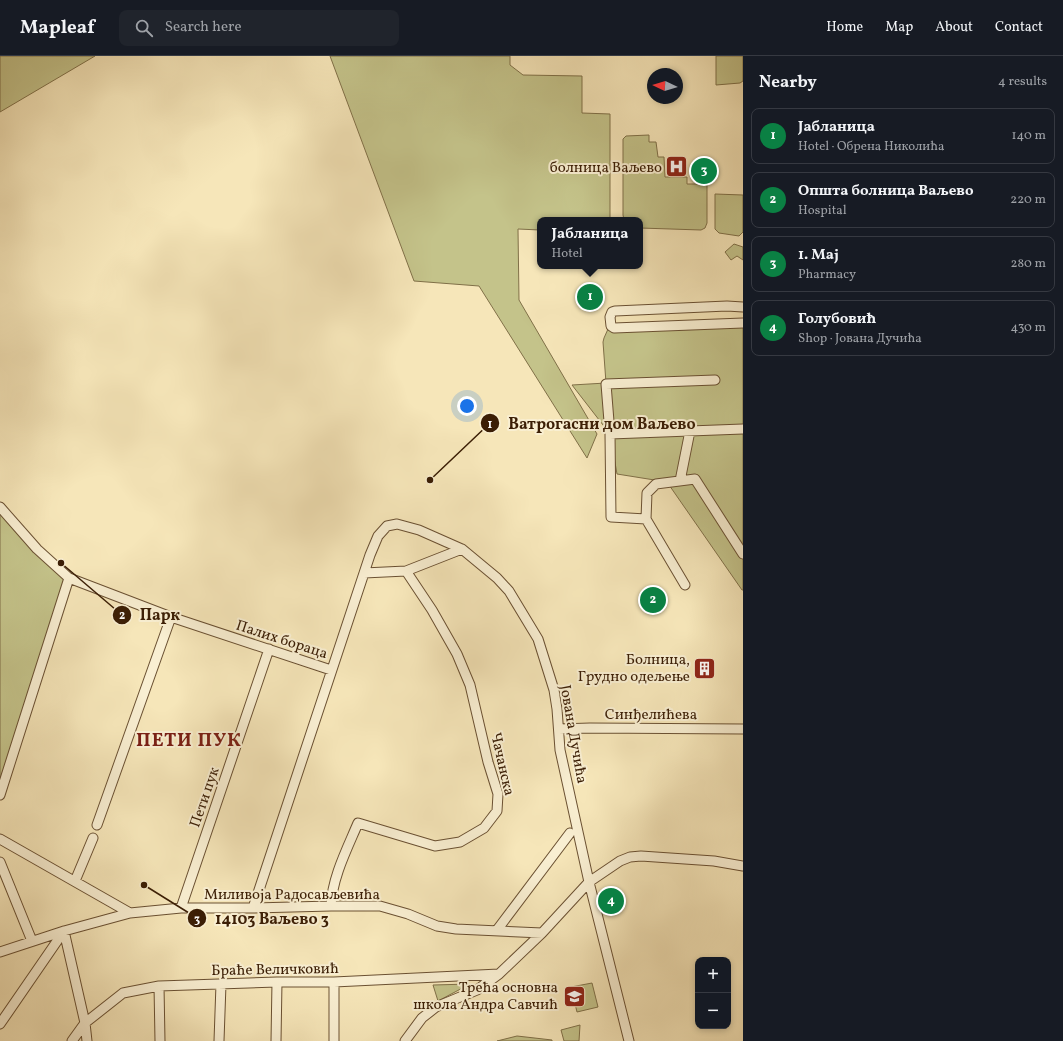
<!DOCTYPE html>
<html lang="en">
<head>
<meta charset="utf-8">
<style>
	:root { --surface:#171b24; --page:#20242c; --text:#f1f3f6; --muted:#9ea1a6; --line:#363941; --accent:#0b8043 }
	body { margin:0; font-family:Vollkorn,serif; background:var(--page); color:var(--text) }
	.controls { position:absolute; right:12px; bottom:12px; display:grid; overflow:hidden; border-radius:8px; box-shadow:0 2px 6px #0003 }
	.controls button { width:36px; height:36px; display:grid; place-items:center; padding:0; border:0; border-bottom:1px solid var(--line); background:var(--surface); color:var(--text); font:20px sans-serif }
	.compass { position:absolute; left:647px; top:12px; width:36px; height:36px; border-radius:50%; background:var(--surface); box-shadow:0 2px 6px #0003; rotate:274deg }
	.you { position:absolute; left:467px; top:350px; width:14px; height:14px; margin:-10px; border:3px solid #fff; border-radius:50%; background:#1a73e8; box-shadow:0 0 0 6px #1a73e833 }
	.badge { display:grid; place-items:center; width:26px; height:26px; border-radius:50%; background:var(--accent); color:#fff; font-size:13px; font-weight:700 }
	.pin { position:absolute; translate:-50% -50%; border:2px solid #fff; box-shadow:0 1px 4px #0006 }
	.popup { position:absolute; left:537px; top:161px; width:106px; height:52px; box-sizing:border-box; display:grid; place-content:center; border-radius:8px; background:var(--surface); filter:drop-shadow(0 1px 3px #0005); font-size:13px; white-space:nowrap; color:var(--muted) }
	.popup b { font-size:15px; color:var(--text) }
	.popup::after { content:''; position:absolute; left:50%; top:100%; margin-left:-8px; border:8px solid transparent; border-top-color:var(--surface) }
	.list { margin:0; padding:0; list-style:none }
	h2 { display:flex; justify-content:space-between; align-items:center; height:52px; margin:0; padding:0 16px; font-size:17px }
	h2 small { font-size:13px; font-weight:400; color:var(--muted) }
	.list li { display:grid; grid-template-columns:26px 1fr auto; gap:12px; align-items:center; box-sizing:border-box; height:56px; margin:0 8px 8px; padding:0 8px; border:1px solid var(--line); border-radius:8px }
	.list b { display:block; font-size:15px; white-space:nowrap }
	.list p { margin:0; font-size:13px; white-space:nowrap; color:var(--muted) }
	.list em { font-size:13px; font-style:normal; color:var(--muted) }
	.icon { flex:none; width:22px; height:22px; fill:none; stroke:currentColor; stroke-width:2; stroke-linecap:round; stroke-linejoin:round }
	.map { position:relative; flex:none; width:743px; height:985px; overflow:hidden }
	header { display:flex; align-items:center; gap:24px; box-sizing:border-box; height:56px; padding:0 20px; background:var(--surface); border-bottom:1px solid var(--line) }
	header strong { font-size:19px }
	nav { display:flex; gap:22px; margin-inline-start:auto; font-size:14px }
	.search { width:280px; height:36px; background:var(--page); display:flex; align-items:center; gap:10px; box-sizing:border-box; padding:0 14px; border-radius:8px; color:var(--muted); font-size:15px }
	main { display:flex }
	aside { flex:1; background:var(--surface) }
	.map>svg:first-child { display:block }
	.green { fill:#c4c38a; stroke:#807048 }
	.lines { fill:none; stroke-linecap:round; stroke-linejoin:round }
	.minor-casing { stroke:#6a5032; stroke-width:11 }
	.minor { stroke:#f9efd2; stroke-width:9 }
	.labels { text-anchor:middle; stroke-width:4; stroke-linejoin:round; paint-order:stroke }
	.poi-label { font-size:15px; fill:#3b1e05; stroke:#f9efd2; text-anchor:end }
	.street-label { font-size:15px; fill:#3b1e05; stroke:#f9efd2 }
	.district-label { font-size:19px; font-weight:bold; letter-spacing:1px; fill:#7a1f14; stroke:#f9efd2 }
	.leader { fill:none; stroke:#3b1e05; stroke-width:1.5 }
	.callout-dot { fill:#3b1e05; stroke:#f9efd2; stroke-width:1.5 }
	.mark-label { font-size:12px; text-anchor:middle; font-weight:bold; fill:#fff }
	.callout-label { font-size:16px; text-anchor:middle; font-weight:bold; fill:#3b1e05; stroke:#f9efd2; stroke-width:4; stroke-linejoin:round; paint-order:stroke }
</style>
</head>
<body>
<header>
<strong>Mapleaf</strong>
<div class="search"><svg class="icon" aria-label="search" viewBox="0 0 24 24"><circle cx="10" cy="10" r="6"/><path d="M15 15l6 6"/></svg>Search here</div>
<nav><a>Home</a><a>Map</a><a>About</a><a>Contact</a></nav>
</header>
<main>
<div class="map">
<svg width="743" height="985" viewBox="0 0 743 985">
	<rect width="100%" height="100%" fill="#f6e6b9"/>
	<filter id="stains"><feTurbulence type="fractalNoise" baseFrequency=".005" numOctaves="4"/><feColorMatrix values="0 0 0 0 .2 0 0 0 0 .09 0 0 0 0 .02 0 0 0 .5 -.17"/></filter>
	<radialGradient id="worn" r=".72"><stop offset=".6" stop-color="#630" stop-opacity="0"/><stop offset="1" stop-color="#630" stop-opacity=".3"/></radialGradient>
	<path class="green" d="M0,0H95L0,56Z
		M330,0H510V9L523,19L582,20V57L610,58V164H540V174L518,173L519,244L597,378L587,402L479,230L414,225Z
		M716,0H743V25L740,27L716,29Z
		M649,79V86H656L658,101H664L665,121H687V128H707V167L705,172L701,174L640,172V164H624L623,159V83L626,80Z
		M715,138L743,139V176L739,180L719,177L715,173Z
		M734,188L743,191V204L737,200L731,204L725,196Z
		M743,267V534H742L667,426L617,418L610,378L572,329L606,327L603,286L604,282L608,273Z
		M0,451L69,522L0,739Z
		M592,927L598,951L577,956L571,931Z
		M470,928L438,945L433,929Z
		M580,969L579,985H564L561,974Z
		M517,980L552,984V985H497Z"/>
	<g class="lines">
		<defs>
			<path id="minor" d="M743,251L727,250L615,255L612,256L610,261L611,270L614,272L743,267
				M715,324L606,328L610,378L611,461L646,463L647,437L656,428L695,423L743,498
				M610,378L743,373
				M680,425L690,375
				M0,451L37,493L69,522L171,561L331,614
				M646,463L685,529
				M364,517L406,515L462,493
				M559,673L590,672L743,673
				M0,739L69,522
				M97,769L171,561
				M0,783L130,857
				M0,806L32,885
				M75,825L93,782
				M331,850C332,822 347,793 358,767L435,790L460,786L484,772L497,755L498,738L488,706L470,629L457,598L432,554L406,515
				M181,852L269,593
				M253,852L370,499L378,480L387,470L397,468L419,474L462,493L497,522L509,535L538,583L554,634L557,653L560,694L589,826L629,985
				M497,874L570,777
				M64,875L85,967L87,985
				M0,896L64,875L130,857L181,852H253L331,850H380L408,858L437,870L456,873L542,877L589,826L620,805L630,801L641,800L714,805L743,810
				M159,930L160,985
				M0,968L64,875
				M72,985L85,967L123,937L159,930L277,926H334L499,918
				M219,985L221,928
				M276,985L277,926
				M334,985V926
				M405,985L422,962L436,951L477,934L499,918L542,877"/>
		</defs>
		<use href="#minor" class="minor-casing"/>
		<use href="#minor" class="minor"/>
	</g>
	<defs>
		<symbol id="hospital-square" viewBox="-11 -11 22 22"><rect x="-9" y="-9" width="18" height="18" rx="4" fill="#8f2418" stroke="#f9efd2"/><path d="M-5-5h3v3.5h4V-5h3V5h-3V1.5h-4V5h-3Z" fill="#fff"/></symbol>
		<symbol id="building-square" viewBox="-11 -11 22 22"><rect x="-9" y="-9" width="18" height="18" rx="4" fill="#8f2418" stroke="#f9efd2"/><path d="M-4-6H4V6H1V3H-1V6H-4ZM-2.5-4.3h1.7v1.8h-1.7ZM.8-4.3h1.7v1.8H.8ZM-2.5-1h1.7V.8h-1.7ZM.8-1h1.7V.8H.8Z" fill="#fff"/></symbol>
		<symbol id="school-square" viewBox="-11 -11 22 22"><rect x="-9" y="-9" width="18" height="18" rx="4" fill="#8f2418" stroke="#f9efd2"/><path d="M0-5L7-2L0 1L-7-2ZM-4 1L0 2.5L4 1V4Q0 6-4 4Z" fill="#fff"/></symbol>
	</defs>
	<g fill-rule="evenodd">
		<use href="#hospital-square" x="664" y="98" width="25" height="25"/>
		<use href="#building-square" x="692" y="600" width="25" height="25"/>
		<use href="#school-square" x="562" y="928" width="25" height="25"/>
	</g>
	<g class="labels">
		<g class="poi-label">
			<text x="662" y="116">болница Ваљево</text>
			<text x="690" y="608">Болница,<tspan x="690" dy="17">Грудно одељење</tspan></text>
			<text x="558" y="936">Трећа основна<tspan x="558" dy="17">школа Андра Савчић</tspan></text>
		</g>
		<g class="street-label">
			<text transform="translate(282 583) rotate(18)" y="5">Палих бораца</text>
			<text x="651" y="663">Синђелићева</text>
			<text transform="translate(574 678) rotate(80)" y="5">Јована Дучића</text>
			<text transform="translate(503 708) rotate(77)" y="5">Чачанска</text>
			<text transform="translate(204 741) rotate(-71)" y="5">Пети пук</text>
			<text x="292" y="843">Миливоја Радосављевића</text>
			<text transform="translate(275 913) rotate(-1)" y="5">Браће Величковић</text>
		</g>
		<g class="district-label">
			<text x="189" y="690">ПЕТИ ПУК</text>
		</g>
	</g>
	<path class="leader" d="M430 424L490 367M61 507L122 559M144 829L197 862"/>
	<g class="callout-dot">
		<circle cx="430" cy="424" r="4"/>
		<circle cx="61" cy="507" r="4"/>
		<circle cx="144" cy="829" r="4"/>
		<circle cx="490" cy="367" r="10"/>
		<circle cx="122" cy="559" r="10"/>
		<circle cx="197" cy="862" r="10"/>
	</g>
	<g class="mark-label">
		<text x="490" y="372">1</text>
		<text x="122" y="563">2</text>
		<text x="197" y="867">3</text>
	</g>
	<g class="callout-label">
		<text x="602" y="373">Ватрогасни дом Ваљево</text>
		<text x="160" y="564">Парк</text>
		<text x="272" y="868">14103 Ваљево 3</text>
	</g>
	<rect width="100%" height="100%" filter="url(#stains)"/>
	<rect width="100%" height="100%" fill="url(#worn)"/>
</svg>
<div class="controls">
<button>+</button>
<button>−</button>
</div>
<svg class="compass" viewBox="-18 -18 36 36"><path d="M0-13l5 13h-10z" fill="#e53935"/><path d="M0 13l5-13h-10z" fill="#9ea1a6"/></svg>
<div class="you"></div>
<div class="pin badge" style="left:590px;top:241px">1</div>
<div class="popup"><b>Јабланица</b>Hotel</div>
<div class="pin badge" style="left:653px;top:544px">2</div>
<div class="pin badge" style="left:704px;top:115px">3</div>
<div class="pin badge" style="left:611px;top:845px">4</div>
</div>
<aside>
<h2>Nearby<small>4 results</small></h2>
<ul class="list">
<li><span class="badge">1</span><div><b>Јабланица</b><p>Hotel · Обрена Николића</p></div><em>140 m</em></li>
<li><span class="badge">2</span><div><b>Општа болница Ваљево</b><p>Hospital</p></div><em>220 m</em></li>
<li><span class="badge">3</span><div><b>1. Мај</b><p>Pharmacy</p></div><em>280 m</em></li>
<li><span class="badge">4</span><div><b>Голубовић</b><p>Shop · Јована Дучића</p></div><em>430 m</em></li>
</ul>
</aside>
</main>
</body>
</html>
